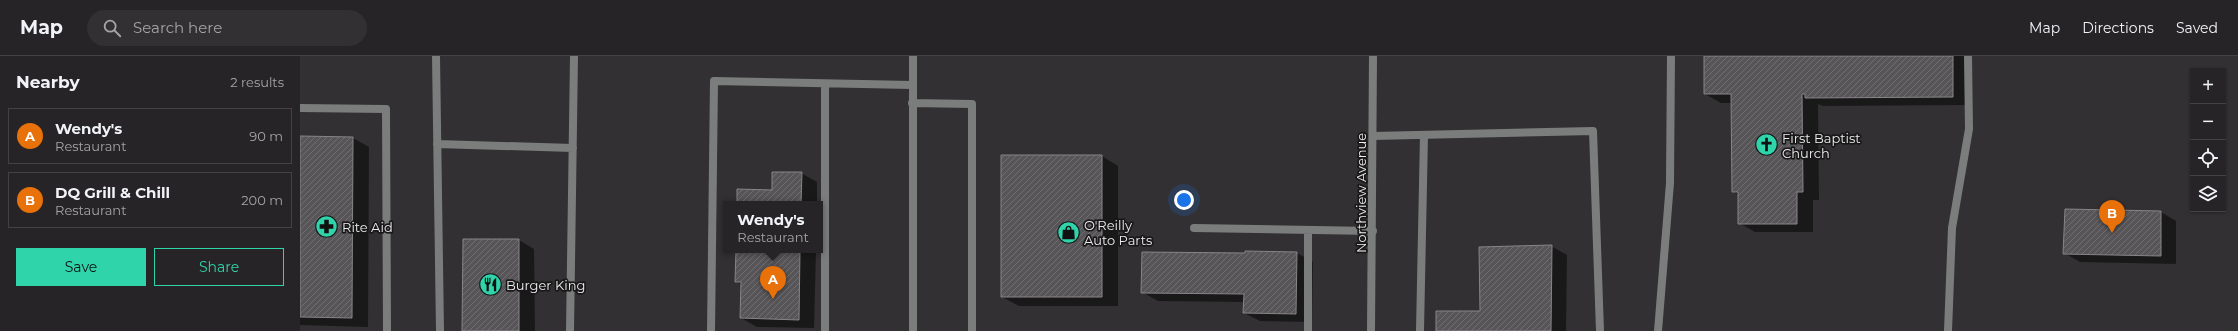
<!DOCTYPE html>
<html lang="en">
<head>
<meta charset="utf-8">
<style>
	:root { --surface:#262426; --page:#323032; --text:#f1f3f6; --muted:#a4a4a7; --line:#424143; --accent:#2fd4aa }
	body { margin:0; font-family:Montserrat,sans-serif; background:var(--page); color:var(--text) }
	.controls { position:absolute; right:12px; top:12px; display:grid; overflow:hidden; border-radius:0px; box-shadow:0 1px 3px #0004 }
	.controls button { width:36px; height:36px; display:grid; place-items:center; padding:0; border:0; border-bottom:1px solid var(--line); background:var(--surface); color:var(--text); font:20px sans-serif }
	.you { position:absolute; left:884px; top:144px; width:14px; height:14px; margin:-10px; border:3px solid #fff; border-radius:50%; background:#1a73e8; box-shadow:0 0 0 6px #1a73e833 }
	.badge { display:grid; place-items:center; width:26px; height:26px; border-radius:50%; background:var(--accent); color:#fff; font-size:13px; font-weight:700 }
	.pin { position:absolute; translate:-50% -33px; filter:drop-shadow(0 1px 2px #0008) }
	.pin::after { content:''; position:absolute; top:21px; width:14px; height:12px; background:inherit; clip-path:polygon(0 0,100% 0,50% 100%) }
	.popup { position:absolute; left:423px; top:145px; width:100px; height:52px; box-sizing:border-box; display:grid; place-content:center; border-radius:0px; background:var(--surface); filter:drop-shadow(0 1px 3px #0005); font-size:13px; white-space:nowrap; color:var(--muted) }
	.popup b { font-size:15px; color:var(--text) }
	.popup::after { content:''; position:absolute; left:50%; top:100%; margin-left:-8px; border:8px solid transparent; border-top-color:var(--surface) }
	.list { margin:0; padding:0; list-style:none }
	h2 { display:flex; justify-content:space-between; align-items:center; height:52px; margin:0; padding:0 16px; font-size:17px }
	h2 small { font-size:13px; font-weight:400; color:var(--muted) }
	.list li { display:grid; grid-template-columns:26px 1fr auto; gap:12px; align-items:center; box-sizing:border-box; height:56px; margin:0 8px 8px; padding:0 8px; border:1px solid var(--line); border-radius:0px }
	.list b { display:block; font-size:15px; white-space:nowrap }
	.list p { margin:0; font-size:13px; white-space:nowrap; color:var(--muted) }
	.list em { font-size:13px; font-style:normal; color:var(--muted) }
	.actions { display:flex; gap:8px; padding:12px 16px }
	.actions a { flex:1; padding:9px 0; border:1px solid var(--accent); border-radius:0px; text-align:center; font-size:14px; color:var(--accent) }
	.actions .main { background:var(--accent); color:#111 }
	.icon { flex:none; width:22px; height:22px; fill:none; stroke:currentColor; stroke-width:2; stroke-linecap:round; stroke-linejoin:round }
	.map { position:relative; flex:none; width:1938px; height:275px; overflow:hidden }
	header { display:flex; align-items:center; gap:24px; box-sizing:border-box; height:56px; padding:0 20px; background:var(--surface); border-bottom:1px solid var(--line) }
	header strong { font-size:19px }
	nav { display:flex; gap:22px; margin-inline-start:auto; font-size:14px }
	.search { width:280px; height:36px; background:var(--page); display:flex; align-items:center; gap:10px; box-sizing:border-box; padding:0 14px; border-radius:22px; color:var(--muted); font-size:15px }
	main { display:flex }
	aside { flex:1; background:var(--surface) }
	.map>svg:first-child { display:block }
	.shadow { fill:#0007 }
	.building { fill:url(#building-hatch); stroke:#888588 }
	.lines { fill:none; stroke-linecap:round; stroke-linejoin:round }
	.lane { stroke:#7b7d7c; stroke-width:8 }
	.street { stroke:#7b7d7c; stroke-width:8 }
	.labels { text-anchor:middle; stroke-width:3.5; stroke-linejoin:round; paint-order:stroke }
	.poi-label { font-size:13px; fill:#eeecee; stroke:#191819; text-anchor:start }
	.street-label { font-size:13px; fill:#eeecee; stroke:#191819 }
</style>
</head>
<body>
<header>
<strong>Map</strong>
<div class="search"><svg class="icon" aria-label="search" viewBox="0 0 24 24"><circle cx="10" cy="10" r="6"/><path d="M15 15l6 6"/></svg>Search here</div>
<nav><a>Map</a><a>Directions</a><a>Saved</a></nav>
</header>
<main>
<aside>
<h2>Nearby<small>2 results</small></h2>
<ul class="list">
<li><span class="badge" style="background:#e8710a">A</span><div><b>Wendy's</b><p>Restaurant</p></div><em>90 m</em></li>
<li><span class="badge" style="background:#e8710a">B</span><div><b>DQ Grill &amp; Chill</b><p>Restaurant</p></div><em>200 m</em></li>
</ul>
<div class="actions"><a class="main">Save</a><a>Share</a></div>
</aside>
<div class="map">
<svg width="1938" height="275" viewBox="0 0 1938 275">
	<defs>
		<pattern id="building-hatch" width="6" height="6" patternUnits="userSpaceOnUse"><rect width="6" height="6" fill="#585558"/><path d="M-1 1l2-2M0 6l6-6M5 7l2-2" fill="none" stroke="#706e70"/></pattern>
	</defs>
	<rect width="100%" height="100%" fill="#323032"/>
	<path class="shadow" d="M1405,0H1669V49L1523,50L1518,48L1519,144H1513V176H1455L1439,167V139L1433,136L1432,47H1421L1405,38Z
		M0,81L53,82L69,91L68,271L0,269Z
		M802,100L818,110V250H719L702,241Z
		M501,117L517,126V148H438L473,135Z
		M1861,156L1876,165V208L1780,206L1764,197Z
		M219,184L234,193L235,275H163Z
		M1251,190L1267,199L1266,275H1137L1181,256Z
		M437,194H516L514,272L457,271L441,262L442,229L436,226Z
		M843,197H997L1013,206L1012,266L960,265L944,257L945,246L858,245L842,236Z"/>
	<path class="building" d="M1404,0H1653V41L1505,42V38H1502L1503,136H1497V168H1438V136H1432L1431,38H1404Z
		M0,80L53,81L52,262L0,261Z
		M701,99H802V241H701Z
		M472,116H502L501,148H437V133L472,134Z
		M1765,153L1861,155V200L1763,198Z
		M163,183H219V275H162Z
		M1252,189L1251,275H1136V255H1180L1179,191Z
		M436,194H500L499,264L440,262L441,226H435Z
		M945,195L997,196L996,258L943,257L944,238L841,237L842,196L945,197Z"/>
	<g class="lines">
		<path class="lane" d="M136,0L140,275
			M613,0V275
			M525,28V275
			M612,47L672,48V275
			M0,52L86,53L87,275
			M1073,80L1293,75L1300,275
			M137,88L273,92
			M894,172L1073,175
			M270,275L274,0
			M411,275L414,25L612,29
			M1008,275V174
			M1120,275L1124,79
			M1358,275L1370,127L1371,0
			M1648,275L1652,172L1669,73L1668,0"/>
		<path class="street" d="M1071,275L1073,0"/>
	</g>
	<defs>
		<symbol id="church-disc" viewBox="-11 -11 22 22"><circle r="9.5" fill="#2fd4aa" stroke="#191819"/><path d="M-1.2-6h2.4v3.5h3.3v2.4h-3.3V6h-2.4V-.1h-3.3v-2.4h3.3Z" fill="#111"/></symbol>
		<symbol id="pharmacy-disc" viewBox="-11 -11 22 22"><circle r="9.5" fill="#2fd4aa" stroke="#191819"/><path d="M-2-6h4v4h4v4h-4v4h-4v-4h-4v-4h4Z" fill="#111"/></symbol>
		<symbol id="shop-disc" viewBox="-11 -11 22 22"><circle r="9.5" fill="#2fd4aa" stroke="#191819"/><path d="M-5-2.5h2.3a2.7 3.5 0 0 1 5.4 0H5L5.5 6h-11ZM-1.5-2.5h3a1.5 2.3 0 0 0-3 0Z" fill="#111"/></symbol>
		<symbol id="restaurant-disc" viewBox="-11 -11 22 22"><circle r="9.5" fill="#2fd4aa" stroke="#191819"/><path d="M-5-6h1v4h1v-4h1v4h1v-4h1v5L-1.5 .5V6h-2V.5L-5-1ZM5-6V6H3V1.5H1.5Q1.5-4 5-6Z" fill="#111"/></symbol>
	</defs>
	<g fill-rule="evenodd">
		<use href="#church-disc" x="1454" y="76" width="25" height="25"/>
		<use href="#pharmacy-disc" x="14" y="158" width="25" height="25"/>
		<use href="#shop-disc" x="756" y="164" width="25" height="25"/>
		<use href="#restaurant-disc" x="178" y="216" width="25" height="25"/>
	</g>
	<g class="labels">
		<g class="poi-label">
			<text x="1482" y="87">First Baptist<tspan x="1482" dy="15">Church</tspan></text>
			<text x="784" y="174">O'Reilly<tspan x="784" dy="15">Auto Parts</tspan></text>
			<text x="42" y="176">Rite Aid</text>
			<text x="206" y="234">Burger King</text>
		</g>
		<g class="street-label">
			<text transform="translate(1061 137) rotate(-90)" y="5">Northview Avenue</text>
		</g>
	</g>
</svg>
<div class="controls">
<button>+</button>
<button>−</button>
<button><svg class="icon" aria-label="locate" viewBox="0 0 24 24"><circle cx="12" cy="12" r="6"/><path d="M12 2v4M12 18v4M2 12h4M18 12h4"/></svg></button>
<button><svg class="icon" aria-label="layers" viewBox="0 0 24 24"><path d="M12 4l9 5-9 5-9-5zM3 14l9 5 9-5"/></svg></button>
</div>
<div class="you"></div>
<div class="pin badge" style="left:473px;top:243px;background:#e8710a">A</div>
<div class="popup"><b>Wendy's</b>Restaurant</div>
<div class="pin badge" style="left:1812px;top:177px;background:#e8710a">B</div>
</div>
</main>
</body>
</html>
